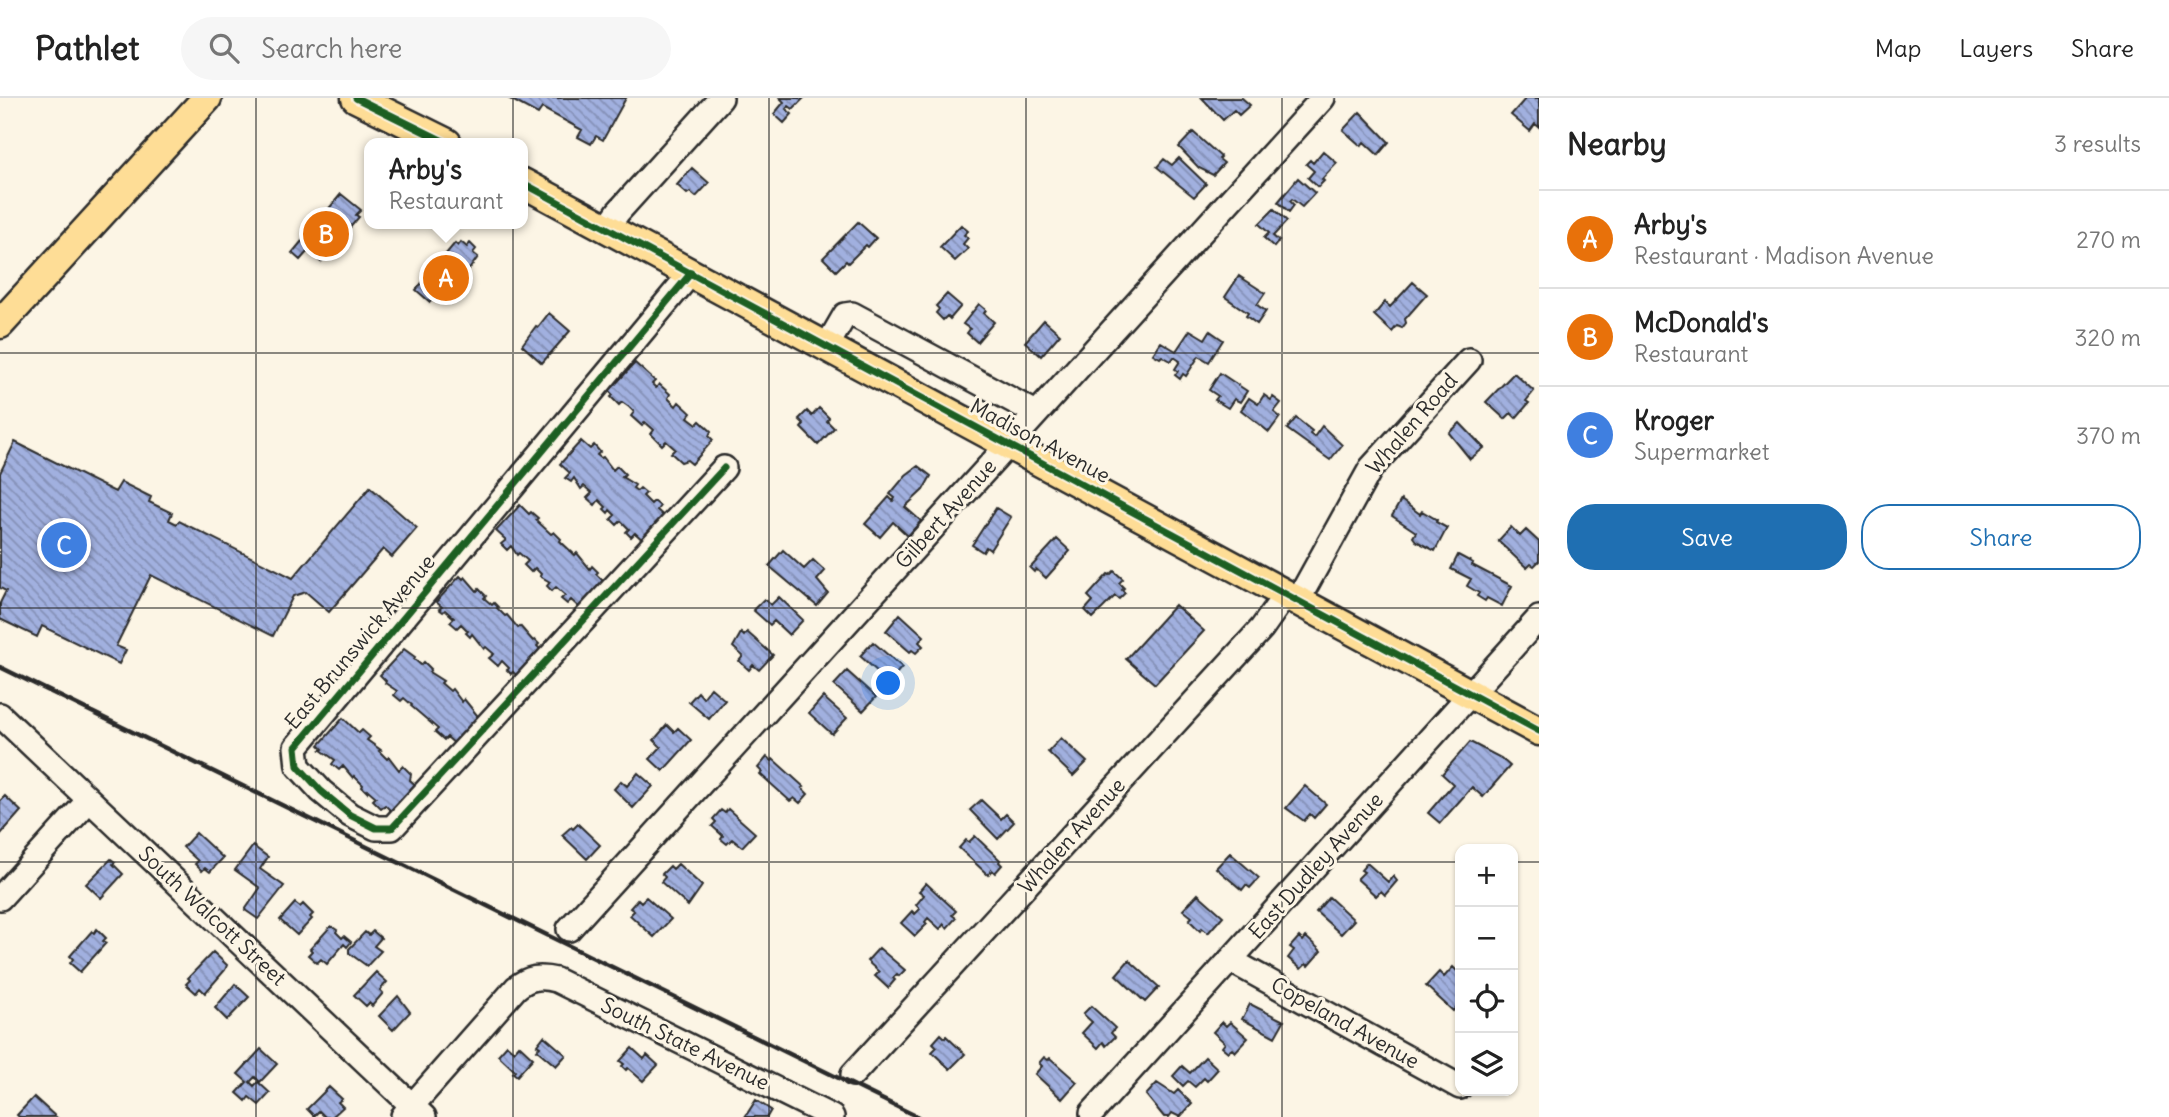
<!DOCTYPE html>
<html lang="en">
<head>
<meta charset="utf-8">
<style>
	:root { --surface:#fff; --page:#f6f6f6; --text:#222; --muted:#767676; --line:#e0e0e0; --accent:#1f6fb2 }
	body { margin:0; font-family:Delius,sans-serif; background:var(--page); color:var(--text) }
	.controls { position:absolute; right:21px; bottom:21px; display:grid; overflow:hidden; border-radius:14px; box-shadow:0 2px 5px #0004 }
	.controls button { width:63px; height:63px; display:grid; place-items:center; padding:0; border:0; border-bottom:2px solid var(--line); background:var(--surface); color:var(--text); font:35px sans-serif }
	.you { position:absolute; left:889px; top:586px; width:24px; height:24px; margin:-18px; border:5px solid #fff; border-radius:50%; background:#1a73e8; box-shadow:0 0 0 10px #1a73e833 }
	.badge { display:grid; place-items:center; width:46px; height:46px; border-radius:50%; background:var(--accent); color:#fff; font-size:23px; font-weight:700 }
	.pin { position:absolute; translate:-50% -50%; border:4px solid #fff; box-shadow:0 2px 7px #0006 }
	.popup { position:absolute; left:364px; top:40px; width:164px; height:91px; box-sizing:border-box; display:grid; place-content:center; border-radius:14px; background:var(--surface); filter:drop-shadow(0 2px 5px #0005); font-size:23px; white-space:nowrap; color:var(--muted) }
	.popup b { font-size:26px; color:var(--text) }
	.popup::after { content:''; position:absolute; left:50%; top:100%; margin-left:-14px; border:14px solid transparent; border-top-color:var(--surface) }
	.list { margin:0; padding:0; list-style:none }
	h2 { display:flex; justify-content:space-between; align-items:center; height:91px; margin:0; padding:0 28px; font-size:30px }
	h2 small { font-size:23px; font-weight:400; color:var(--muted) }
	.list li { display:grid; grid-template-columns:46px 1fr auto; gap:21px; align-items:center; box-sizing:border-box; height:98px; padding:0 28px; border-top:2px solid var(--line) }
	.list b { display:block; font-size:26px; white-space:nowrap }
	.list p { margin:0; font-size:23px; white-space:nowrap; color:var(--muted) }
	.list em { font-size:23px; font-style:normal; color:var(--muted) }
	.actions { display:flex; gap:14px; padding:21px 28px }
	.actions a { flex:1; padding:16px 0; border:2px solid var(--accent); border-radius:28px; text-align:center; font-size:24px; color:var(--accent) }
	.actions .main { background:var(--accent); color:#fff }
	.icon { flex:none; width:38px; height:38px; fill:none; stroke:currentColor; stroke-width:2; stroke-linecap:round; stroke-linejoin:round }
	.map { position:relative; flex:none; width:1539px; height:1019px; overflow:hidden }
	header { display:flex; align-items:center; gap:42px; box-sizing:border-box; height:98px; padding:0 35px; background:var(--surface); border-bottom:2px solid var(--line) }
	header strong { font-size:33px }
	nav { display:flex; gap:38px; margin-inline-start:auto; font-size:24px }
	.search { width:490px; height:63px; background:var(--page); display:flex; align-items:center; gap:18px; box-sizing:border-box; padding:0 24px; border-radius:38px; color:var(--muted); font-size:26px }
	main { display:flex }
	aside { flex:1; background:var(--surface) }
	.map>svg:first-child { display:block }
	.building { fill:url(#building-back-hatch); stroke:#2b2b2b; stroke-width:2 }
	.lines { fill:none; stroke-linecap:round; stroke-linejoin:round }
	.minor-casing { stroke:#2b2b2b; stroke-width:28 }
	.major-casing { stroke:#2b2b2b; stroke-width:33 }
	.minor { stroke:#fcf5e5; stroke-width:23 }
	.major { stroke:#fedd96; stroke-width:28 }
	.rail { stroke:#2b2b2b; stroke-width:4.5 }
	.cycleway-casing { stroke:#fcf5e5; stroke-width:11 }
	.cycleway { stroke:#1b5e20; stroke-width:7 }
	.grid { fill:none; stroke:#2b2b2b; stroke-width:2; stroke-opacity:0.55 }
	.labels { text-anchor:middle; stroke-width:6; stroke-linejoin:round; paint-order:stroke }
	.street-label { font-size:21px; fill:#2b2b2b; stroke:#fcf5e5 }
</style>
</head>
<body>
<header>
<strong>Pathlet</strong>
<div class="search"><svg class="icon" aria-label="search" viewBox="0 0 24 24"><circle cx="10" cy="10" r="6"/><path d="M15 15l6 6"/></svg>Search here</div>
<nav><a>Map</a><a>Layers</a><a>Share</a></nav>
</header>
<main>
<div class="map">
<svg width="1539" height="1019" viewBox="0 0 1539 1019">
	<defs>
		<pattern id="building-back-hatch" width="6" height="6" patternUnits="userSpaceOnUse" patternTransform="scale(1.75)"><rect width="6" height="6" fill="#a1b0df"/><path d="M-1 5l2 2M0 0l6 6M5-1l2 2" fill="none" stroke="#838fb5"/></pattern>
	</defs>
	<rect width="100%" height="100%" fill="#fcf5e5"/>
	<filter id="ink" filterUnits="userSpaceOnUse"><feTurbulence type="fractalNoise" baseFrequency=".0143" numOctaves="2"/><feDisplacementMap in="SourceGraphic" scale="14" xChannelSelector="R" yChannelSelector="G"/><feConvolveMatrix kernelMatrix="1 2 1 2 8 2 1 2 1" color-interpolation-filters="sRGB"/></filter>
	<g filter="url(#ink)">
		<path class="building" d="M508,0H626L603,42L596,38L591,46L578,39L582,32L542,10L538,16Z
			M780,0H804L793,11L789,8L786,11L792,16L784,25L774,16L784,4Z
			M1202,0H1242L1250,7L1239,17L1234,12L1223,22Z
			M1526,0H1539V29L1535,26L1530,33L1511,17Z
			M1360,14L1389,44L1378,57L1364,44L1361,48L1343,32Z
			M1193,34L1221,59L1219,61L1224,65L1213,77L1199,70L1179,49Z
			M1323,53L1337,65L1322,81L1324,83L1318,89L1308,80L1314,73L1306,66L1310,62L1313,65Z
			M1179,60L1206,86L1194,99L1157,69L1164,61L1172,67Z
			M692,70L709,85L696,99L690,94L687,96L677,87Z
			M1298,80L1315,95L1302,109L1292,101L1290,103L1294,107L1289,114L1278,104Z
			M341,96L361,112L356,117L359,119L321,164L308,153L300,162L292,155Z
			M1274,111L1287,123L1273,138L1279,143L1274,149L1264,140L1269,135L1259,126Z
			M858,124L876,140L868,149L866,147L848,165L846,163L836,173L823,160Z
			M961,127L968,133L964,137L968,140L963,146L968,151L955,163L940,149Z
			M461,144L467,149L470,145L476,151L473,155L478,159L455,191L453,189L444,200L438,195L430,204L416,192L455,145L458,148Z
			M1239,178L1265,195L1257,207L1266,213L1257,226L1246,218L1248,215L1225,199Z
			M1413,184L1427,196L1405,221L1406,225L1402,230L1397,228L1392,234L1374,217L1385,204L1390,209Z
			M947,196L961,208L950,221L947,218L943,222L936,215L939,211L936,208Z
			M979,206L986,212L984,215L994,224L977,244L967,235L970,231L963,226Z
			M549,215L570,233L542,265L522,247L536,228L538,229Z
			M1044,222L1060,236L1041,258L1025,244Z
			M1190,232L1205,241L1210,233L1223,242L1209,264L1199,258L1186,278L1183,276L1180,281L1175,277L1178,273L1175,271L1180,263L1174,259L1171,263L1162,258L1160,260L1153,256L1161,244L1176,253Z
			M635,265L655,283L652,286L656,290L659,286L670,296L668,300L676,308L679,304L691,315L688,319L697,326L700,323L711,333L709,338L713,342L692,366L687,362L681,364L671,355L675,351L666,343L662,347L651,336L654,332L645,324L642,328L631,318L634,314L629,309L622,304L619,307L611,299L613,297L609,293Z
			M1220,275L1247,293L1240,304L1234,301L1228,310L1215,302L1218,298L1209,292Z
			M1514,275L1534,293L1526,303L1529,305L1516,320L1511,315L1505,321L1486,304Z
			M1264,297L1271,302L1273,299L1281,305L1274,314L1280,319L1269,334L1241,312L1249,300L1258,306Z
			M819,310L829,320L827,323L834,330L818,347L801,330L804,326L799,321L807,313L812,318Z
			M1296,320L1312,333L1310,336L1314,339L1322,328L1342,347L1330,362L1287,331Z
			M1460,325L1484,350L1470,361L1449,335Z
			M581,343L590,351L594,347L600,354L597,357L601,360L603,359L613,372L617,368L625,376L622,379L635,387L633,390L637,393L640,390L646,395L643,398L651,406L654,403L660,408L657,412L667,421L645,444L635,435L631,439L626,434L629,431L621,423L617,427L611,421L615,417L610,412L608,415L604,411L606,409L599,402L595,407L587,400L592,395L584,388L581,391L574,380L571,384L565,380L570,375L560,366Z
			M15,344L115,394L121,384L151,399L149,404L172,415L169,422L177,426L179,423L293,480L370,389L417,430L392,459L383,451L329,514L306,494L293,498L273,538L151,477L116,548L126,552L119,566L42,528L37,539L0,521V505L6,493L0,490V375Z
			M918,368L931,378L923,392L905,409L921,423L908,438L893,424L880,439L865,426L889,399L893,403L895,400L890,396L906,377Z
			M1401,402L1420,416L1422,413L1437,422L1436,424L1447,430L1435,453L1416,443L1413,439L1416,434L1392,418Z
			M520,407L529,416L531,414L538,420L536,422L551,436L554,434L561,441L560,443L575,457L577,455L590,471L592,468L598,474L596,476L605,485L581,511L571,502L567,506L561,501L565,497L556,489L552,493L547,488L550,484L540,478L541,476L535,470L531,474L524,467L528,463L519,455L517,457L511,448L507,452L501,446L506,442L496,433Z
			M996,410L1011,419L990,452L986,449L983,454L972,447Z
			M1511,429L1520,438L1526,432L1539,444V463L1534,468L1531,466L1527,470L1498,443Z
			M1057,441L1070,453L1046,480L1036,471L1034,474L1030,470Z
			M783,452L804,471L813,462L825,473L817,482L828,495L817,508L769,468Z
			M1458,457L1473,465L1472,467L1512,488L1502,508L1487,500L1485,503L1477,498L1479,495L1467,488L1471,481L1451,471Z
			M1114,473L1123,481L1119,485L1124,490L1122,492L1125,495L1119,501L1115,498L1093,520L1085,512L1093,503L1088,498L1108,476L1110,477Z
			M460,478L463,481L465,479L477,493L479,491L486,498L484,500L492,507L494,505L498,509L497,510L505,518L507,517L518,530L520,528L533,543L535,542L539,546L537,548L542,553L518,579L513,574L511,576L507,572L509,570L502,563L498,568L489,560L494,556L486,549L484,551L472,536L470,539L466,535L468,533L461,526L457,530L450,524L454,520L445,512L443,514L439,511L442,509L436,504Z
			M779,499L803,522L789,537L774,523L770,527L753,512L764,501L771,507Z
			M1175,507L1204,533L1155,586L1126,561Z
			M900,516L924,538L919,544L923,548L916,555L912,552L910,554L886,533Z
			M747,534L773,557L759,572L753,567L749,572L739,563L743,558L733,549L741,535L744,538Z
			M873,544L902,569L889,584L860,558Z
			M404,551L415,559L414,561L421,567L424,564L431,571L429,574L443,583L441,585L450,593L452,591L462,604L464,601L481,622L457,648L447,639L444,642L435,634L438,631L411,608L412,607L404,600L401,603L394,597L397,593L385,585L386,583L380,577Z
			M847,573L876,599L863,613L834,587Z
			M711,590L725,602L709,621L689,604L698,594L703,600Z
			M823,599L847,620L832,636L809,615Z
			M343,620L359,635L362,632L370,639L367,642L381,652L379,653L387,661L389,659L399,672L403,668L411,676L410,682L418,689L394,716L385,707L381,710L373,702L376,699L368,692L367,694L362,689L363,687L354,678L353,680L343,668L339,672L332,666L335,662L321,652L323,651L319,647Z
			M667,627L674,634L678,630L691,642L663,673L650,661L661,649L654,642Z
			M1061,640L1087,664L1073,678L1048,654Z
			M1470,644L1501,660L1510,668L1483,699L1472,689L1440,725L1428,715L1453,686L1442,676Z
			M767,659L772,663L773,661L804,689L802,690L808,696L800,705L794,700L790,703L760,676L762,674L758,670Z
			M638,675L653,688L633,710L614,691L621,683L627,688Z
			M1305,688L1326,706L1314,720L1310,716L1304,723L1286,710Z
			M5,698L21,713L0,737V703Z
			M981,702L1001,721L1006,716L1014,724L998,741L970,712Z
			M728,711L755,735L742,749L732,741L727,746L721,741L723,738L712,728L716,724L713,721L721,712L725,715Z
			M578,726L600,747L587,761L562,737L571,729L573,731Z
			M196,735L223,760L210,774L205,770L202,773L195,766L198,763L183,749Z
			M975,738L1000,762L999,764L1002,767L995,775L992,772L988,777L959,750L966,742L969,744Z
			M253,748L268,759L260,771L284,788L258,821L245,812L260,790L235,772Z
			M1230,755L1259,780L1250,790L1246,787L1242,792L1216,770Z
			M111,761L115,764L113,766L123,776L101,800L86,786Z
			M1367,765L1388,784L1393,778L1397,783L1385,797L1381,793L1376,798L1357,781L1364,774L1361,772Z
			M678,766L702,788L688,808L661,784L665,779L662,776L670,768L673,771Z
			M926,785L956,813L952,817L956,820L947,830L944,826L940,831L928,820L925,824L927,826L915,838L901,825L912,813L915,816L920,811L916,807L924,797L919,793Z
			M1198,796L1223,818L1208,835L1202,830L1200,833L1189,822L1192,819L1183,812Z
			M646,799L671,821L654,839L630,817L634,813L630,810L638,801L641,804Z
			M1329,799L1354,822L1341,836L1316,814Z
			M295,805L300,809L303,806L313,816L310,819L312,821L297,837L280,822Z
			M331,828L337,832L336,834L342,840L344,838L351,844L347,849L344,846L327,866L321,861L317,865L308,857L312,853L310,851Z
			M97,831L106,840L103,843L106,845L80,874L70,865L73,861L70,858L92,833L94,835Z
			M373,833L381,840L374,848L381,853L367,868L349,855V851L365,834L369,837Z
			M1299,839L1303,843L1306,839L1321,853L1308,868L1306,866L1301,871L1288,860L1294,852L1290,849Z
			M879,850L905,872L899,878L897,876L893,880L895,882L888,890L875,878L879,874L867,863Z
			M213,854L227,867L225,872L205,895L200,890L196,895L186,886L190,882L188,880Z
			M1129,862L1159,889L1145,904L1116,877Z
			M1453,869L1460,876V905L1453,913L1426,888L1439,874L1444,879Z
			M376,874L387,884L380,892L383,895L372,908L369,905L366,908L354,897Z
			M235,886L249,899L227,922L215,910Z
			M398,898L410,914L393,932L379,918Z
			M1250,906L1284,923L1275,939L1242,921Z
			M1091,908L1115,930L1111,935L1115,939L1106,948L1103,944L1098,950L1082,935L1092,924L1083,916Z
			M1222,924L1226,928L1230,924L1248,940L1235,954L1232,951L1228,954L1222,949L1225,945L1213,934Z
			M941,936L945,940L946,938L965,956L950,971L932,954L937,949L933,945Z
			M544,938L566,957L556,968L537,952L540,949L537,947Z
			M507,947L514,953L519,947L533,960L517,978L513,975L515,973L498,957Z
			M632,950L644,961L647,957L658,967L643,983L628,970L626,972L622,968L624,966L620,963Z
			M261,951L277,966L260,984L255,979L250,984L254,988L258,984L270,995L259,1007L249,999L246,1003L237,995L247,984L238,976Z
			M1044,959L1048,962L1050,960L1077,984L1062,1001L1035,976L1042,968L1039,965Z
			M1205,959L1218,971L1207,983L1204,980L1195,989L1188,983L1183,988L1173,978L1182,968L1190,975Z
			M1157,985L1174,996L1178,992L1192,1006L1180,1019L1172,1015L1169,1019H1164L1146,997Z
			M329,989L342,1001L338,1004L343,1009L332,1019H325L319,1013L314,1018L307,1011Z
			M34,999L56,1019H19L17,1017Z
			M756,1002L771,1012L767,1019H745Z"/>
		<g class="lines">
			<defs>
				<path id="minor" d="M607,130L618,114L721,0
					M691,175L296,649L298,668L321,693L350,717L376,730H392L724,370
					M827,248L845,217L852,216L1036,315
					M1298,502L1371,370L1469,262
					M0,617L424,1019
					M0,800L89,702
					M569,831L1323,0
					M1230,862L1460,989
					M853,976L1262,530L1286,496
					M1092,1015L1539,520
					M403,1018L516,890C529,879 540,878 556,882L832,1019"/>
				<path id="major" d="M356,0L447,45
					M523,85L1539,633
					M0,226L207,0"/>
			</defs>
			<use href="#minor" class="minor-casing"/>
			<use href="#major" class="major-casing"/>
			<use href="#minor" class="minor"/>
			<use href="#major" class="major"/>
			<path class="rail" d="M0,569L918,1019"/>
			<defs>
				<path id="cycleway" d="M356,0L447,45
					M523,85L1539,633
					M691,175L296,649L298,668L321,693L350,717L376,730H392L724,370"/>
			</defs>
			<use href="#cycleway" class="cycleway-casing"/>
			<use href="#cycleway" class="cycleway"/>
		</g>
	</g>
	<path class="grid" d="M256,0V1019M513,0V1019M769,0V1019M1026,0V1019M1282,0V1019M0,255H1539M0,510H1539M0,764H1460M1513,764H1539"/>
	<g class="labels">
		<g class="street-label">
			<text transform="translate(1412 326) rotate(-49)" y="7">Whalen Road</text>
			<text transform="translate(1040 343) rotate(28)" y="7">Madison Avenue</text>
			<text transform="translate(946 416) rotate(-48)" y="7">Gilbert Avenue</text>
			<text transform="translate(360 544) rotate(-50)" y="7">East Brunswick Avenue</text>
			<text transform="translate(1072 738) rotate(-48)" y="7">Whalen Avenue</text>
			<text transform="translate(1316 768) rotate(-48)" y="7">East Dudley Avenue</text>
			<text transform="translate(212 818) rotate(43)" y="7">South Walcott Street</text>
			<text transform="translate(1345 925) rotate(29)" y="7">Copeland Avenue</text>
			<text transform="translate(685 946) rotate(26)" y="7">South State Avenue</text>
		</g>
	</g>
</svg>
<div class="controls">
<button>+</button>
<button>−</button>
<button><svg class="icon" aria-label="locate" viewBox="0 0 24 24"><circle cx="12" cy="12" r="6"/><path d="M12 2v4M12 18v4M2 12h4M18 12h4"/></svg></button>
<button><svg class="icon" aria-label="layers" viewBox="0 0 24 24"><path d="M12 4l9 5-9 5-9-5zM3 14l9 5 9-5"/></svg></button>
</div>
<div class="you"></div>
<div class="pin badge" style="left:446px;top:180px;background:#e8710a">A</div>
<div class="popup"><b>Arby's</b>Restaurant</div>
<div class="pin badge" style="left:326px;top:136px;background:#e8710a">B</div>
<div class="pin badge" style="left:64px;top:447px;background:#3f7fe0">C</div>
</div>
<aside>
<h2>Nearby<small>3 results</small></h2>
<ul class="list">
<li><span class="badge" style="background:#e8710a">A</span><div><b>Arby's</b><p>Restaurant · Madison Avenue</p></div><em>270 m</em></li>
<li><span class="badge" style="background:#e8710a">B</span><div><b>McDonald's</b><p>Restaurant</p></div><em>320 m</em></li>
<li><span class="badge" style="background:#3f7fe0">C</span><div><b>Kroger</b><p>Supermarket</p></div><em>370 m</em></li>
</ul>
<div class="actions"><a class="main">Save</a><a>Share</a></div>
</aside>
</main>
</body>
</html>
